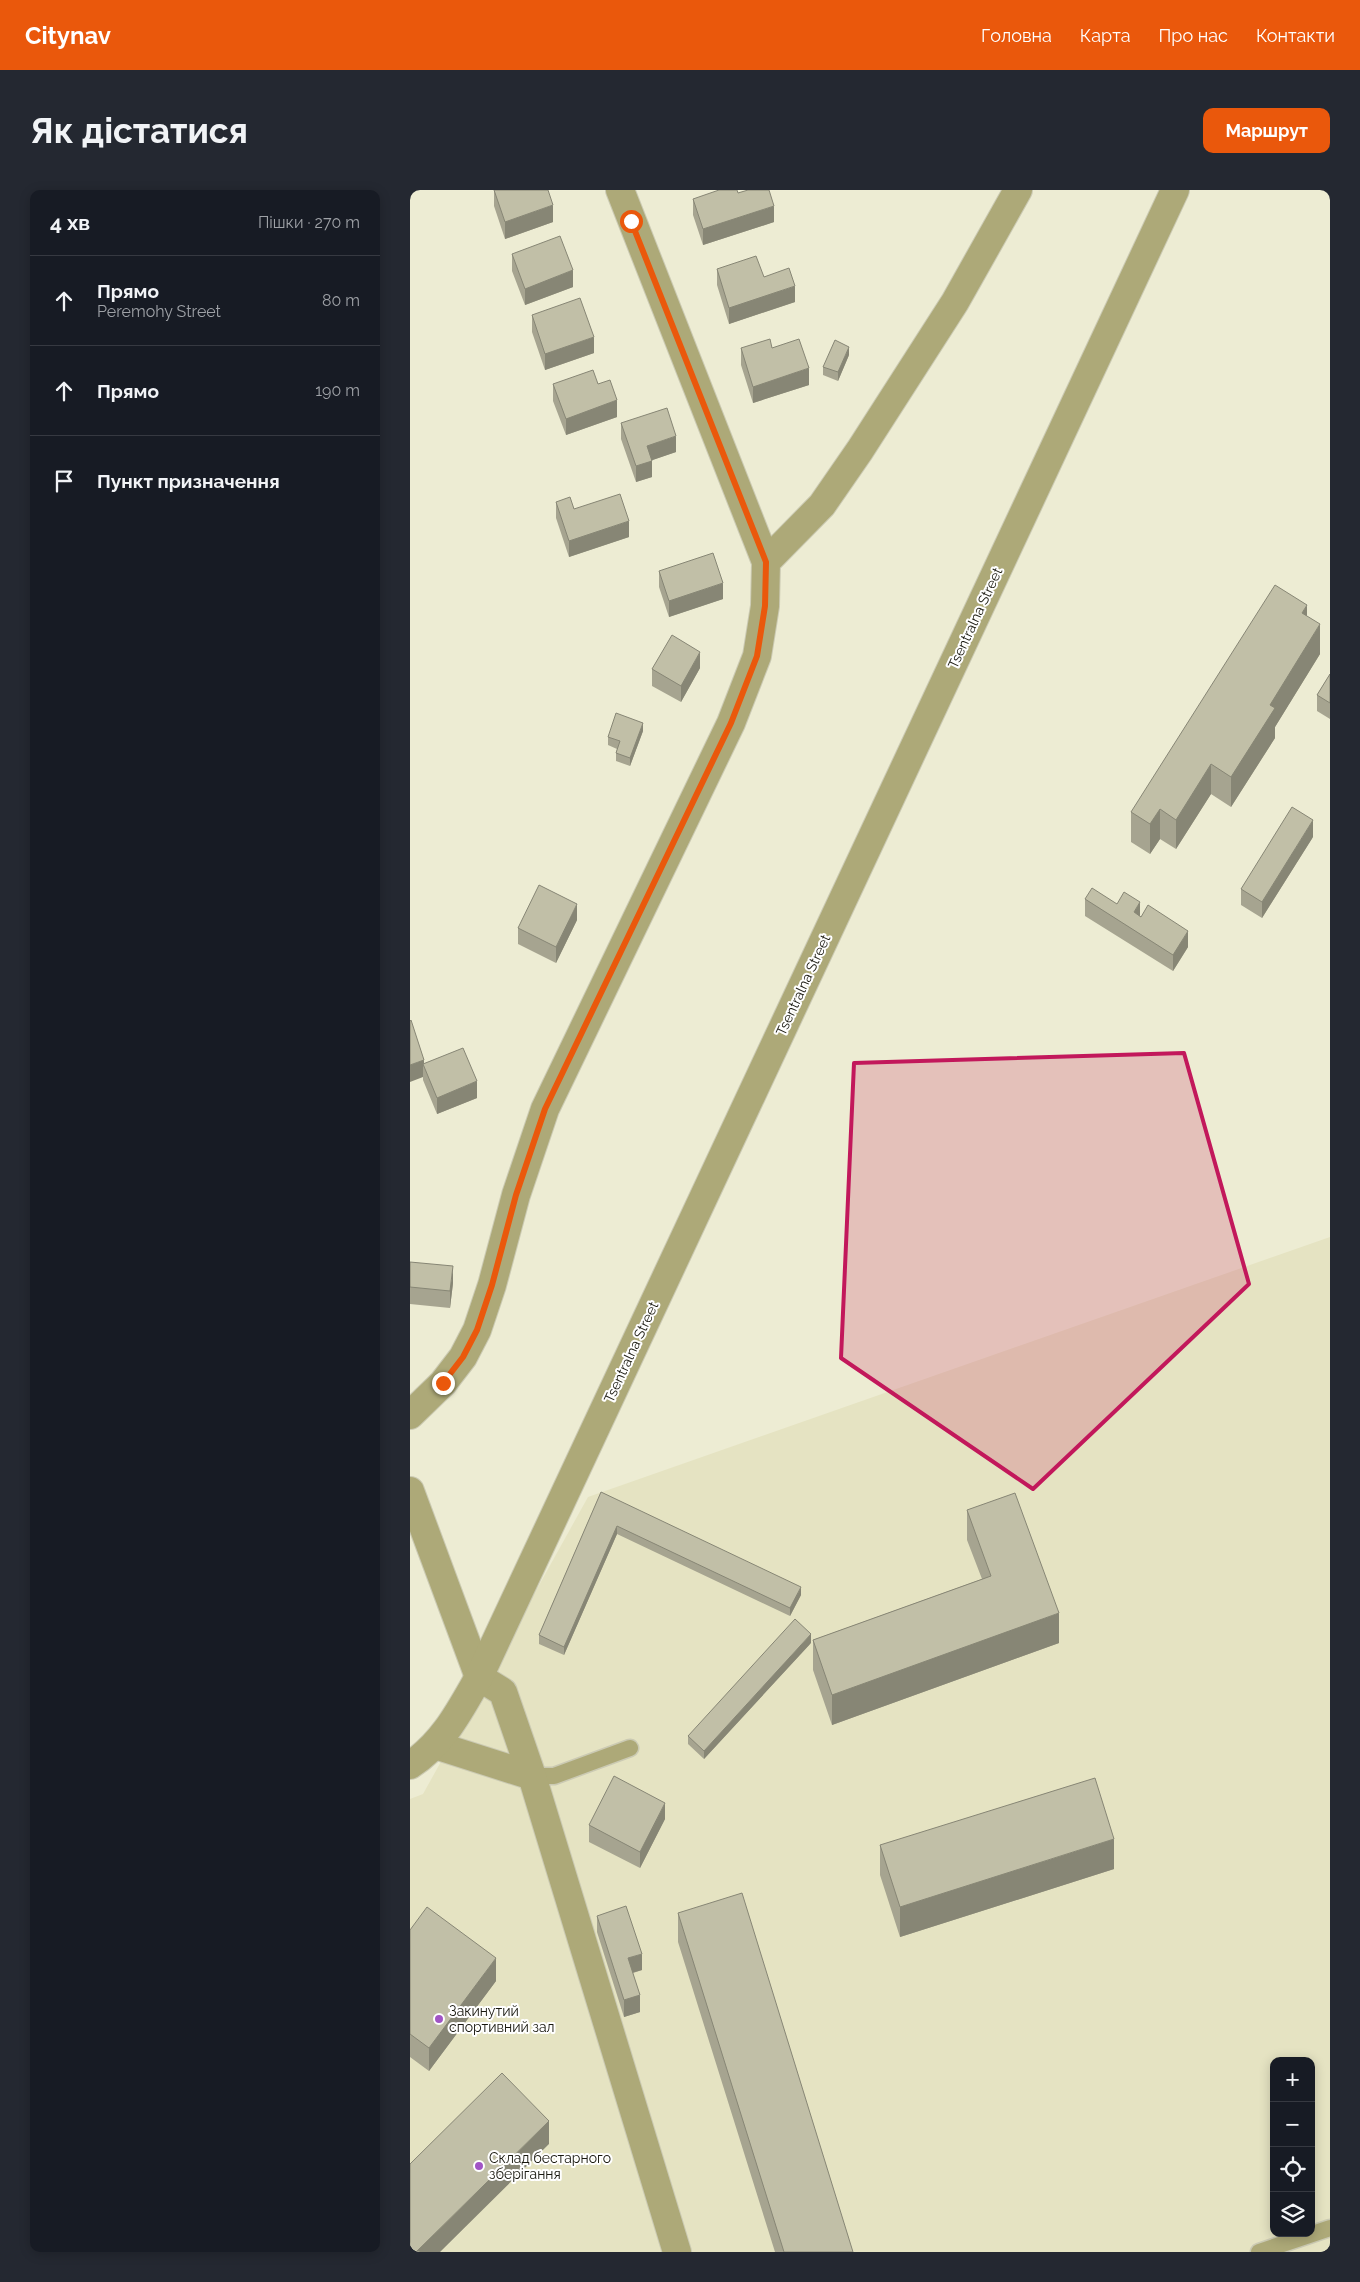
<!DOCTYPE html>
<html lang="uk">
<head>
<meta charset="utf-8">
<style>
	:root { --surface:#171b24; --page:#242831; --text:#f1f3f6; --muted:#9ea1a6; --line:#363941; --accent:#ea580c }
	body { margin:0; font-family:Raleway,sans-serif; background:var(--page); color:var(--text) }
	.controls { position:absolute; right:15px; bottom:15px; display:grid; overflow:hidden; border-radius:10px; box-shadow:0 2px 12px #0003 }
	.controls button { width:45px; height:45px; display:grid; place-items:center; padding:0; border:0; border-bottom:1px solid var(--line); background:var(--surface); color:var(--text); font:25px sans-serif }
	.stop { position:absolute; width:15px; height:15px; margin:-11px; border:4px solid #ea580c; border-radius:50%; background:#fff }
	.stop.end { background:#ea580c; border-color:#fff; box-shadow:0 1px 5px #0008 }
	.list { margin:0; padding:0; list-style:none }
	h2 { display:flex; justify-content:space-between; align-items:center; height:65px; margin:0; padding:0 20px; font-size:21px }
	h2 small { font-size:16px; font-weight:400; color:var(--muted) }
	.list li { display:grid; grid-template-columns:32px 1fr auto; gap:15px; align-items:center; box-sizing:border-box; height:90px; padding:0 20px; border-top:1px solid var(--line) }
	.list b { display:block; font-size:19px; white-space:nowrap }
	.list p { margin:0; font-size:16px; white-space:nowrap; color:var(--muted) }
	.list em { font-size:16px; font-style:normal; color:var(--muted) }
	.icon { flex:none; width:28px; height:28px; fill:none; stroke:currentColor; stroke-width:2; stroke-linecap:round; stroke-linejoin:round }
	.map { position:relative; flex:none; width:920px; height:2062px; overflow:hidden; border-radius:10px }
	header { display:flex; align-items:center; gap:30px; box-sizing:border-box; height:70px; padding:0 25px; background:var(--accent); color:#fff }
	header strong { font-size:24px }
	nav { display:flex; gap:28px; margin-inline-start:auto; font-size:18px }
	.intro { display:flex; align-items:center; justify-content:space-between; box-sizing:border-box; height:120px; padding:0 30px }
	h1 { margin:0; font-size:35px }
	.button { padding:12px 22px; border-radius:10px; background:var(--accent); color:#fff; font-size:18px; font-weight:700 }
	main { display:flex; gap:30px; padding:0 30px }
	aside { flex:1; background:var(--surface); border-radius:10px; box-shadow:0 2px 12px #0003 }
	.map>svg:first-child { display:block }
	.built { fill:#e5e3c2; fill-rule:evenodd }
	.lines { fill:none; stroke-linecap:round; stroke-linejoin:round }
	.service-casing { stroke:#cbcab3; stroke-width:19 }
	.minor-casing { stroke:#cbcab3; stroke-width:30 }
	.tertiary-casing { stroke:#cbcab3; stroke-width:30 }
	.service { stroke:#ada978; stroke-width:16 }
	.minor { stroke:#ada978; stroke-width:28 }
	.tertiary { stroke:#ada978; stroke-width:28 }
	.wall { fill:#a6a490 }
	.shaded-wall { fill:#878675 }
	.building { fill:#c1bfa7; stroke:#878675 }
	.route { stroke:#ea580c; stroke-width:6 }
	.marked { fill:#c2185b; fill-opacity:0.2; stroke:#c2185b; stroke-width:4; stroke-linejoin:round }
	.poi-dot { fill:#a154c5; stroke:#fff; stroke-width:2 }
	.labels { text-anchor:middle; stroke-width:4; stroke-linejoin:round; paint-order:stroke }
	.street-label { font-size:14px; fill:#18170e; stroke:#fff }
	.poi-label { font-size:14px; fill:#18170e; stroke:#fff; text-anchor:start }
</style>
</head>
<body>
<header>
<strong>Citynav</strong>
<nav><a>Головна</a><a>Карта</a><a>Про нас</a><a>Контакти</a></nav>
</header>
<div class="intro"><h1>Як дістатися</h1><a class="button">Маршрут</a></div>
<main>
<aside>
<h2>4 хв<small>Пішки · 270 m</small></h2>
<ul class="list">
<li><svg class="icon" aria-label="ahead" viewBox="0 0 24 24"><path d="M12 20V5M6 11l6-6 6 6"/></svg><div><b>Прямо</b><p>Peremohy Street</p></div><em>80 m</em></li>
<li><svg class="icon" aria-label="ahead" viewBox="0 0 24 24"><path d="M12 20V5M6 11l6-6 6 6"/></svg><div><b>Прямо</b></div><em>190 m</em></li>
<li><svg class="icon" aria-label="arrive" viewBox="0 0 24 24"><path d="M6 21V4h12l-3 4 3 4H6"/></svg><div><b>Пункт призначення</b></div></li>
</ul>
</aside>
<div class="map">
<svg width="920" height="2062" viewBox="0 0 920 2062">
	<rect width="100%" height="100%" fill="#edecd3"/>
	<path class="built" d="M920,1047V2062H0V1609L13,1604L178,1307ZM864,1871H901V2043H864Z"/>
	<g class="lines">
		<defs>
			<path id="service" d="M122,1586H144L220,1558
				M849,2062L920,2038"/>
			<path id="minor" d="M210,0L356,372
				M0,1225L33,1193L53,1167L67,1140L82,1095L106,1005L135,919L321,533L347,466L355,416L356,372L412,315L450,260L545,112L608,0
				M0,1301L69,1487L93,1502L122,1586L267,2062
				M25,1555L122,1586"/>
			<path id="tertiary" d="M0,1575C33,1554 50,1520 69,1487L765,0"/>
		</defs>
		<use href="#service" class="service-casing"/>
		<use href="#minor" class="minor-casing"/>
		<use href="#tertiary" class="tertiary-casing"/>
		<use href="#service" class="service"/>
		<use href="#minor" class="minor"/>
		<use href="#tertiary" class="tertiary"/>
	</g>
	<path class="wall" d="M84,0L143,32L95,49L84,16Z
		M328,3L364,32L293,55L283,25V9Z
		M102,64L163,97L115,115L102,81Z
		M307,79L354,87L385,112L319,134L307,95Z
		M122,125L184,163L135,180L122,142Z
		M331,158H362L399,195L343,213L331,175Z
		M439,165L428,191L413,185V177Z
		M143,194H188L207,227L156,245L143,211Z
		M211,233L266,262L242,270V287L226,292L211,249Z
		M146,312L164,319L219,347L159,367L146,328Z
		M249,381L313,409L259,427L249,397Z
		M897,426L910,464L865,537V548L821,617L801,604L766,659L750,649L740,664L721,652V622Z
		M290,478L271,512L242,496V479Z
		M920,484V529L907,521V505Z
		M233,541L220,576L206,571V563L207,559L198,555V547Z
		M903,647L852,728L831,715V699Z
		M675,709L707,714L730,726L778,757L763,781L675,726Z
		M167,730L146,773L108,754V738Z
		M0,831L14,874L67,908L27,924L13,890V887Z
		M0,1072L43,1093L40,1118L0,1114Z
		M191,1302L391,1405L380,1426L207,1344L154,1465L129,1454V1445Z
		M557,1320L649,1453L422,1535L403,1480V1450L572,1389L557,1350Z
		M401,1453L294,1569L278,1554V1546Z
		M255,1629L230,1678L179,1652V1635Z
		M470,1655L704,1679L490,1747L470,1685Z
		M268,1723L443,2062H365L268,1752Z
		M187,1726L232,1780L223,1783L230,1822L214,1827L187,1742Z
		M0,1740L86,1791L19,1881L0,1867Z"/>
	<path class="shaded-wall" d="M143,15V32L95,49V32Z
		M364,16V32L293,55V39Z
		M163,80V97L115,115V99Z
		M385,96V112L319,134V118Z
		M184,147V163L135,180V164Z
		M439,157V165L428,191V182Z
		M399,178V195L343,213V197Z
		M207,210V227L156,245V229Z
		M266,246V262L237,272V256Z
		M242,271V287L226,292V276Z
		M219,331V347L159,367V351Z
		M313,393V409L259,427V411Z
		M897,415V445L892,423Z
		M910,434V464L865,537V548L821,617V587L860,515Z
		M290,462V478L271,512V496Z
		M233,533V541L220,576V568Z
		M801,574V604L766,659V630Z
		M750,619V649L740,664V634Z
		M903,630V647L852,728V712Z
		M730,712V728L724,722Z
		M167,714V730L146,773V757Z
		M778,741V757L763,781V765Z
		M14,870V877L13,874V887L0,892V875Z
		M67,891V908L27,924V908Z
		M43,1076V1093L40,1118V1101Z
		M207,1336V1344L154,1465V1457Z
		M391,1397V1405L380,1426V1418Z
		M649,1423V1453L422,1535V1505Z
		M401,1444V1453L294,1569V1561Z
		M255,1613V1629L230,1678V1662Z
		M704,1649V1679L490,1747V1717Z
		M232,1764V1780L218,1784V1768Z
		M86,1768V1791L19,1881V1858Z
		M230,1805V1822L214,1827V1810Z
		M139,1931V1954L30,2062H6Z"/>
	<path class="building" d="M84,0H138L143,15L95,32Z
		M309,0H327L328,3L338,0H359L364,16L293,39L283,9Z
		M150,46L163,80L115,99L102,64Z
		M346,66L354,87L379,78L385,96L319,118L307,79Z
		M170,108L184,147L135,164L122,125Z
		M360,149L362,158L389,149L399,178L343,197L331,158Z
		M425,150L439,157L428,182L413,177Z
		M183,180L188,194L200,190L207,210L156,229L143,194Z
		M257,218L266,246L237,256L242,271L226,276L211,233Z
		M210,304L219,331L159,351L146,312L160,307L164,319Z
		M303,363L313,393L259,411L249,381Z
		M865,395L897,415L892,423L910,434L860,515L865,518L821,587L801,574L766,630L750,619L740,634L721,622Z
		M262,445L290,462L271,496L242,479Z
		M920,484V513L907,505Z
		M206,523L233,533L220,568L206,563L210,551L198,547Z
		M882,617L903,630L852,712L831,699Z
		M129,695L167,714L146,757L108,738Z
		M682,698L707,714L714,702L730,712L724,722L731,727L738,715L778,741L763,765L675,709Z
		M1,830L14,870L0,875V831Z
		M53,858L67,891L27,908L13,874Z
		M0,1072L43,1076L40,1101L0,1097Z
		M191,1302L391,1397L380,1418L207,1336L154,1457L129,1445Z
		M605,1303L649,1423L422,1505L403,1450L581,1386L557,1320Z
		M385,1429L401,1444L294,1561L278,1546Z
		M204,1586L255,1613L230,1662L179,1635Z
		M685,1588L704,1649L490,1717L470,1655Z
		M332,1703L443,2062H374L268,1723Z
		M216,1716L232,1764L218,1768L230,1805L214,1810L187,1726Z
		M17,1717L86,1768L19,1858L0,1844V1740Z
		M92,1883L139,1931L6,2062H0V1974Z"/>
	<g class="lines">
		<path class="route" d="M33,1193L53,1167L67,1140L82,1095L106,1005L135,919L321,533L347,466L355,416L356,372L221,31"/>
	</g>
	<path class="marked" d="M774,863L839,1094L623,1299L431,1168L444,873Z"/>
	<g class="poi-dot">
		<circle cx="29" cy="1829" r="5"/>
		<circle cx="69" cy="1976" r="5"/>
	</g>
	<g class="labels">
		<g class="street-label">
			<text transform="translate(565 428) rotate(-65)" y="5">Tsentralna Street</text>
			<text transform="translate(393 795) rotate(-65)" y="5">Tsentralna Street</text>
			<text transform="translate(221 1162) rotate(-65)" y="5">Tsentralna Street</text>
		</g>
		<g class="poi-label">
			<text x="39" y="1826">Закинутий<tspan x="39" dy="16">спортивний зал</tspan></text>
			<text x="79" y="1973">Склад бестарного<tspan x="79" dy="16">зберігання</tspan></text>
		</g>
	</g>
</svg>
<div class="controls">
<button>+</button>
<button>−</button>
<button><svg class="icon" aria-label="locate" viewBox="0 0 24 24"><circle cx="12" cy="12" r="6"/><path d="M12 2v4M12 18v4M2 12h4M18 12h4"/></svg></button>
<button><svg class="icon" aria-label="layers" viewBox="0 0 24 24"><path d="M12 4l9 5-9 5-9-5zM3 14l9 5 9-5"/></svg></button>
</div>
<div class="stop" style="left:221px;top:31px"></div>
<div class="stop end" style="left:33px;top:1193px"></div>
</div>
</main>
</body>
</html>
